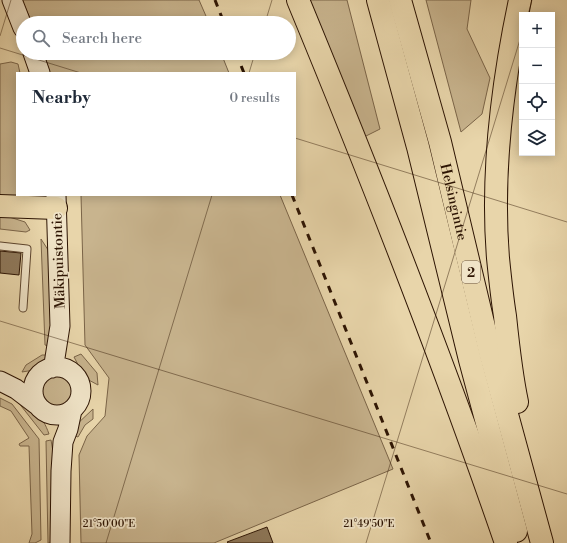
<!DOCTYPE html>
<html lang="en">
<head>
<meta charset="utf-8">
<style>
	:root { --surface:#fff; --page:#f2f2f3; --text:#1f2937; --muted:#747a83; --line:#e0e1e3 }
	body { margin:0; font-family:"Libre Bodoni",serif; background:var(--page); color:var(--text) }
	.controls { position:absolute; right:12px; top:12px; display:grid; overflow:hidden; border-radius:0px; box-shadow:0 2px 10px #0003 }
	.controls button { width:36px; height:36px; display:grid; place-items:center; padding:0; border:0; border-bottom:1px solid var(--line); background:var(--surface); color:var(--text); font:20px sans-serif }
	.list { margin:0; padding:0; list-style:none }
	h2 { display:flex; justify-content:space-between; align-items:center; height:52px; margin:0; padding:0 16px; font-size:17px }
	h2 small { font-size:13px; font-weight:400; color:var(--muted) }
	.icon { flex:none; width:22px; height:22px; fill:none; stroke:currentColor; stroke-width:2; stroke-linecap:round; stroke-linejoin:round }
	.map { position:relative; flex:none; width:567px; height:543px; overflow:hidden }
	.search { position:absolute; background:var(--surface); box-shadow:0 2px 10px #0003; left:16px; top:16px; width:280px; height:44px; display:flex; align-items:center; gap:10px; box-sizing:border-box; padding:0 14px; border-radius:22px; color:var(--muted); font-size:15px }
	.panel { position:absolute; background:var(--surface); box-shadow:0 2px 10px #0003; left:16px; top:72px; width:280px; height:124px; border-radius:0px }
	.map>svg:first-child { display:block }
	.green { fill:#c8b48e; stroke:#7a6448 }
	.building { fill:#8e785a; stroke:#2d1403 }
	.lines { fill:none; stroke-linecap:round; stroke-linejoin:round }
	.lane-casing { stroke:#5c442d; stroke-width:9 }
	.secondary-casing { stroke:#2d1403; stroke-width:21 }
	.highway-casing { stroke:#2d1403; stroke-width:24 }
	.lane { stroke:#f0e4c8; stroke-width:7 }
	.secondary { stroke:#f0e4c8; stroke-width:19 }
	.highway { stroke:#e8d5aa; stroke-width:22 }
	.rail { stroke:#2d1403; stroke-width:3; stroke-dasharray:7 7; stroke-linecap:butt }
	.ticks { fill:none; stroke:#2d1403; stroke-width:1; stroke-opacity:0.45 }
	.labels { text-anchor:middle; stroke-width:3.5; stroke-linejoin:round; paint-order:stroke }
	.shield { fill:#f0e4c8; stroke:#68523e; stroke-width:1 }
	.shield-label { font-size:13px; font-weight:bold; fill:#2d1403 }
	.street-label { font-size:14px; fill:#2d1403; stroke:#f0e4c8 }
	.ticks-label { font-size:10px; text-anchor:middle; fill:#2d1403; stroke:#f0e4c8; stroke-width:3.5; stroke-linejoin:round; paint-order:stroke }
</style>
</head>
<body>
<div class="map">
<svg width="567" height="543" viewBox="0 0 567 543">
	<rect width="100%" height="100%" fill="#e8d5aa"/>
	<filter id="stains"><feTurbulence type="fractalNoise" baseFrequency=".005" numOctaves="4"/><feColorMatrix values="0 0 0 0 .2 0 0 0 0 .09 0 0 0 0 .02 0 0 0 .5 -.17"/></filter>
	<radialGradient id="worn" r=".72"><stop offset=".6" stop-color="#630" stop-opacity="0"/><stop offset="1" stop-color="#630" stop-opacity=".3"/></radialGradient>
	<path class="green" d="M22,0H199L209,23H32Z
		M308,0H347L380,129L364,137Z
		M426,0H471L467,29L490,78L482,114L461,132Z
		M44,53H221L229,73H49Z
		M11,62L18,64L20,73H17V195H28L0,196V64Z
		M81,195H280L393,469L214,543H81L79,455L87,436L105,416L109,378L85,345Z
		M0,214L25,222L30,230L26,232L0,229Z
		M41,239L54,259L53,347L45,345Z
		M81,354L97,373L98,385L85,378L74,357Z
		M42,355H49C40,371 39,369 22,372L26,365Z
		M40 391a18 18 0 1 1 36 0a18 18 0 1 1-36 0Z
		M0,398L12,404L39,439L41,540L35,543H29L32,534L29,446H20L19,444L29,438L11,411L0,406Z
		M18,402C35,412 42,414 49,434L44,435Z
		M93,409V419L85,425L78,437L69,434L75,426Z
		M51,440L55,463L57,543H48L46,441Z"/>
	<path class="building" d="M0,251L21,253L19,275L0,273Z
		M267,527L273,543H228L227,542Z"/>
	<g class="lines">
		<defs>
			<path id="lane" d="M0,246L27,249L23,308"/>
			<path id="secondary" d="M12,0L23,28
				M33,53L40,73
				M33 391a24 24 0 1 1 48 0a24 24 0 1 1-48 0Z
				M52,368L54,364L60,326L56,195
				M0,381L16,389L37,405
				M60,543L61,471L63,442L68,429L72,410"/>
			<g id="highway">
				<path d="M298,0C372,179 443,360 506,543"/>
				<path d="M378,0L418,147L470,360L516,531"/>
				<path id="s1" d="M400,0L440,142L490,352L542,543"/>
				<path d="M0,206L56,208"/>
				<path d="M517,402C511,374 508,345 505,316C502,297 500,278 498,258C491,172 502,85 520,0"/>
			</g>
		</defs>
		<use href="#lane" class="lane-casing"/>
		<use href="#secondary" class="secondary-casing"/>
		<use href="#highway" class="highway-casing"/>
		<use href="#lane" class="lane"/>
		<use href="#secondary" class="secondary"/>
		<use href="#highway" class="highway"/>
		<path class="rail" d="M215,0L224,23
			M236,53L244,73
			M292,195L431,543"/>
	</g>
	<path class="ticks" d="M528,15L532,0M265,23L272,0M0,36L11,0M0,48L81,73M249,73L255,53M295,138L567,222M0,321L567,494M106,543L212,195M366,543L522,33"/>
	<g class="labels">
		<rect class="shield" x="462" y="261" width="18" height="22" rx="3"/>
		<g class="shield-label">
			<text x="471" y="277">2</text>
		</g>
		<g class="street-label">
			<text dy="5" stroke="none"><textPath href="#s1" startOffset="209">Helsingintie</textPath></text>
			<text transform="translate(58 261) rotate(-92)" y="5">Mäkipuistontie</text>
		</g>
	</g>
	<g class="ticks-label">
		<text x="109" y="527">21°50'00"E</text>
		<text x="369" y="527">21°49'50"E</text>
	</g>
	<rect width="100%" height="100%" filter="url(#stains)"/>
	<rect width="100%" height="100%" fill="url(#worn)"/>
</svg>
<div class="controls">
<button>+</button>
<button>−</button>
<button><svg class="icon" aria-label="locate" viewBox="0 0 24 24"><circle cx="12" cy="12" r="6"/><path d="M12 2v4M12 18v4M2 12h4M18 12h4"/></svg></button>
<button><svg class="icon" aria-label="layers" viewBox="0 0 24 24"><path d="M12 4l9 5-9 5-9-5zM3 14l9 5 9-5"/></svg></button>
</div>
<div class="search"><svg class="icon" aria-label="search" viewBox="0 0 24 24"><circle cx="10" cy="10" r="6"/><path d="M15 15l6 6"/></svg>Search here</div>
<section class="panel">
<h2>Nearby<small>0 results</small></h2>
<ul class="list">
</ul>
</section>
</div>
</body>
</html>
